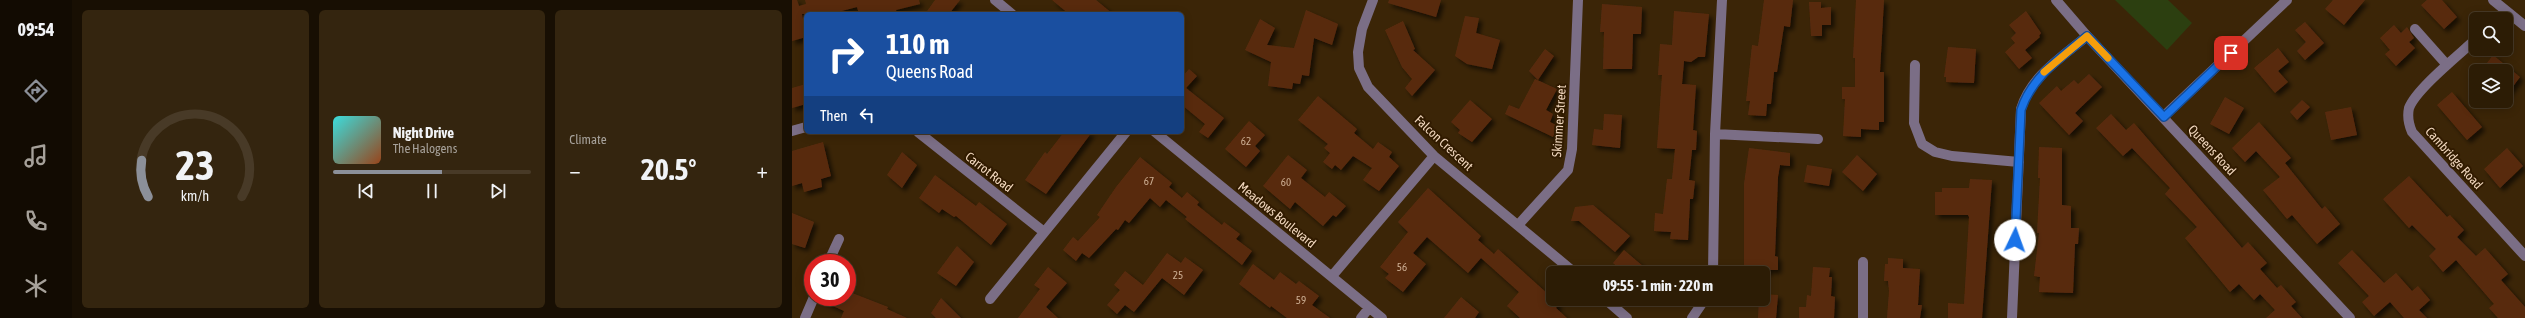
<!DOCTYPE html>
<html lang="en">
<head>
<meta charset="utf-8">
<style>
  body { margin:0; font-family:"Asap Condensed",sans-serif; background:#34250f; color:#f1f3f6; height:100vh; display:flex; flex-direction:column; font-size:15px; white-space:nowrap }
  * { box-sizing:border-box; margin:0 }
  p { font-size:13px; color:#a6a19a }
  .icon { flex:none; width:22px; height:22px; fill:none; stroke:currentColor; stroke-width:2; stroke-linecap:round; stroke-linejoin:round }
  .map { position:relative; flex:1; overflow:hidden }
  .details { display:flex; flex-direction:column; gap:10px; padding:10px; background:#180f03; width:720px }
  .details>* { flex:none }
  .hud { position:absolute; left:12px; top:12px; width:380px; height:122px; border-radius:6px; box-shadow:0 2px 10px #0003,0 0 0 1px #483a27; background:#1a4fa0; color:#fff; overflow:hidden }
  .tools { position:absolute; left:1677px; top:12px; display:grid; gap:8px }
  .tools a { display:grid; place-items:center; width:44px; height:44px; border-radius:6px; background:#2c1c05; box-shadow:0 2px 10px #0003,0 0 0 1px #483a27; font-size:20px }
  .speed { position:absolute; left:12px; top:254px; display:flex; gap:8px; font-size:20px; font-weight:700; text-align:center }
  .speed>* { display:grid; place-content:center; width:52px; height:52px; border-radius:50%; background:#2c1c05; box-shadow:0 2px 10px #0003,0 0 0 1px #483a27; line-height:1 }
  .speed .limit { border:6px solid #d22; background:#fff; color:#111 }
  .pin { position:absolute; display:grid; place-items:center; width:34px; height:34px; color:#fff; margin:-17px; border-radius:8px; box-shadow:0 2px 6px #0006 }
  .me { position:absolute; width:44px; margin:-22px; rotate:3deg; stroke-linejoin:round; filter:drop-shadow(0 0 3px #0008) }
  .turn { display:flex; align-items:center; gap:14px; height:84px; padding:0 16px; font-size:18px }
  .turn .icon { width:52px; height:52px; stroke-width:2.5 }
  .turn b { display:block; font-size:28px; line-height:34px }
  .then { display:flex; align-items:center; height:38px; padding:0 16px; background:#0003; gap:8px; font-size:15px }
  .big { font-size:30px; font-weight:700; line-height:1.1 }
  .details .card { flex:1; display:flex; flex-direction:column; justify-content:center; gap:6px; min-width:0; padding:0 14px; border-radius:6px; background:#34250f }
  .details .dial { align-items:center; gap:0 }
  .dial svg { height:104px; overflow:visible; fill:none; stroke:#483a27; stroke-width:7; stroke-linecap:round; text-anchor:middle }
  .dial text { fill:#f1f3f6; stroke:none }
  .song { display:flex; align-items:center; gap:12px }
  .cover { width:48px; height:48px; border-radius:6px; background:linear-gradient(135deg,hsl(180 70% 55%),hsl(20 70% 35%)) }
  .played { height:4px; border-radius:2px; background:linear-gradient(90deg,#8c9099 55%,#483a27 55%) }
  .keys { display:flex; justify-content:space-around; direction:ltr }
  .heat { display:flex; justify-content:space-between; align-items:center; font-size:22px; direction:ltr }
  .details .tiles { flex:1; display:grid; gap:10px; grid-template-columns:repeat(3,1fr) }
  .trip { position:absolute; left:754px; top:266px; width:224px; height:40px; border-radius:6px; background:#2c1c05; box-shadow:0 2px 10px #0003,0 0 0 1px #483a27; font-weight:700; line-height:40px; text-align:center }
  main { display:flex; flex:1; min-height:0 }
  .tabs { display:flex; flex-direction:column; width:72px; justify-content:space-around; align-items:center; background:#120b02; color:#a6a19a }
  .tabs .icon { width:28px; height:28px }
  .tabs .active { color:#8c9099 }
  .tabs b { font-size:18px; color:#f1f3f6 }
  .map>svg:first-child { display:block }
</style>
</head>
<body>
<main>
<nav class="tabs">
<b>09:54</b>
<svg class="icon active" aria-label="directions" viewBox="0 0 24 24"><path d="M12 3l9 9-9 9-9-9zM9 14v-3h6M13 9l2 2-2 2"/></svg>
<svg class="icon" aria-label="music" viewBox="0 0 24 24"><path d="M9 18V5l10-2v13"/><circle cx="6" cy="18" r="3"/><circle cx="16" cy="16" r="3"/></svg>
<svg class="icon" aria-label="phone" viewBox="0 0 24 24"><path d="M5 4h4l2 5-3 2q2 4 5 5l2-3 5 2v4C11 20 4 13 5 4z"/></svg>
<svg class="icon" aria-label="climate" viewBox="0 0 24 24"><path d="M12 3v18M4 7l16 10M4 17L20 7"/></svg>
</nav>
<section class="details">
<div class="tiles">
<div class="card dial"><svg viewBox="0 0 100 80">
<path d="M14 69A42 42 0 1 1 86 69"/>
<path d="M14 69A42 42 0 0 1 9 41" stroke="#8c9099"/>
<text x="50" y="56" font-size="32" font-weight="700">23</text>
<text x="50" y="72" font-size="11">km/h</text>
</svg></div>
<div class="card">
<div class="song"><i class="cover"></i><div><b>Night Drive</b><p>The Halogens</p></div></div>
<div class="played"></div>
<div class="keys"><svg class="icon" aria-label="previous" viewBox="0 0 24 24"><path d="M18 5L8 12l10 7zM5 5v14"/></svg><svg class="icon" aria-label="pause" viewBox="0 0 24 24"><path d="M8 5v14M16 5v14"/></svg><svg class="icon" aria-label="next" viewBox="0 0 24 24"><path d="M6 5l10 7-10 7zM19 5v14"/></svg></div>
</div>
<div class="card"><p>Climate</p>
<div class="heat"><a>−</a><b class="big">20.5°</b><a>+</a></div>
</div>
</div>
</section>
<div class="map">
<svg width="1733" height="318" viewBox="0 0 1733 318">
  <defs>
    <filter id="shadow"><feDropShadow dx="3.5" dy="3.5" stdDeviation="2" flood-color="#0009"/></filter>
  </defs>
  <rect width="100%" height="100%" fill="#3b2507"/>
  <path fill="#2c3f10" d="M1323 0H1376L1400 23 1375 50Z"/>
  <path fill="#592b10" filter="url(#shadow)" d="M0 0H5L7 6 14 4 13 0H127L128 4 104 10 105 14H67L65 7 38 14H10L14 37 0 41Z
    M143 0H168L157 14H133Z
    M260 0H304L321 14H277Z
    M597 0H649L644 17 596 3Z
    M972 0H1001L998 27 992 26 985 72H982L979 104H975L974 116 956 115 958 101H954L960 45 966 46Z
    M1064 0H1092L1088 72H1092V122H1087V130L1069 129V137L1051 136 1053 99H1050V87H1063V58H1061Z
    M1541 0H1573L1552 25 1533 9Z
    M1635 0H1650L1665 17 1652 29 1629 5Z
    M1017 2H1029V8L1039 7V25H1030V36H1019Z
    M810 4 850 7 849 34H841L840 69H811L812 32H808Z
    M514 10 546 24 540 45 522 38 517 76 510 75 508 84 501 83 500 89 476 86 479 62 453 50 468 19 483 28 475 45 502 48Z
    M882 11 917 14 913 57H906L899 62 892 61 890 84 904 85 901 130 905 131 904 150H900L897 180 903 181 901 199H898L896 240 878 239 879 232 862 231 863 213 871 214 875 179H880L883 149 865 148 870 75H866L868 44 880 45Z
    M1234 11 1249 33 1247 36 1248 37 1233 50 1240 58 1227 69 1213 52 1223 43 1219 38 1224 33 1217 25Z
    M673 16 687 18 684 33 708 40 700 69 675 64 663 56Z
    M611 21 623 49 621 50 643 70 620 96 613 88 620 79 610 67 593 30Z
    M1513 22 1532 43 1513 60 1505 51 1514 42 1503 30Z
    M1602 25 1609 33 1615 27 1622 38 1617 42 1623 48 1604 66 1593 54 1598 50 1588 38Z
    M1156 47 1184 49 1182 83 1154 82V77H1152Z
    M1486 48 1497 62 1486 71 1496 82 1483 93 1462 68Z
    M753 49 762 56 746 80 737 71Z
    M1701 55 1728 77 1714 96V71H1689Z
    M397 69 405 76 394 88 432 118 416 138 407 132 413 124 390 105V77Z
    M1297 74 1310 87 1283 113 1291 121 1277 135 1247 103 1265 86 1269 91 1282 80 1286 84Z
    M743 79 765 89 754 110 761 114 758 122 766 126 761 137 713 114 717 105 727 109Z
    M14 84V104L0 108V88Z
    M1660 92 1690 127 1675 140 1645 105Z
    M526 96 565 129 562 133 581 149 586 142 600 152 597 157 607 166 587 191 571 180 580 168 561 156 549 170 543 165 540 169 531 162 538 153 532 148 536 144 506 120Z
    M1433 97 1452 108 1437 134 1418 124Z
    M678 100 700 119 680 142 666 133 668 130 659 122Z
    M1510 100 1518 107 1505 120 1498 112Z
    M1559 107 1565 135 1539 140 1533 112Z
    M812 114 830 115 828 148 800 145 802 129 811 130Z
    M1319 114 1334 130 1342 123 1450 248 1456 242 1475 263 1468 269 1485 288 1489 285 1504 302 1499 306 1510 318H1474L1483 310 1468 294 1462 300 1447 284 1438 292 1393 238 1405 227 1373 194 1378 188 1340 148 1331 156 1304 128Z
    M457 121 473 135 463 146 468 151 454 167 433 149Z
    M1467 122 1499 158 1493 163 1530 209 1533 206 1548 224 1525 244 1500 215 1495 219 1471 190 1488 177 1464 151 1453 162 1440 148Z
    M272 132H300L254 194 233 180 253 152 255 154Z
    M31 142 39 176 29 179 30 187 12 192 10 183 0 186V151Z
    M1247 147 1270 148V205L1279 206V228H1287L1286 244H1283L1281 293 1247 292 1248 277 1242 276 1247 233H1245L1248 178H1246Z
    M957 148 998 153V166L988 165 986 177 983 256 986 257V270H976V273H952V184Z
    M1715 148 1731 166 1708 188 1692 169Z
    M110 152 125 165 110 188 95 175Z
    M496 155 515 170 509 178 533 197 537 192 554 206 544 217 541 215 531 226 503 202 498 209 471 186Z
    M1065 155 1085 174 1071 191 1050 172Z
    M348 157 380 183 377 187 390 198 395 192 407 202 405 205 430 225 432 222 448 234 444 239 460 251 450 265 393 219 395 217 374 200 368 207 358 198 337 223 333 220 326 230 324 229 297 258 290 253 284 261 271 250 281 237 286 241 308 217 305 215 324 187Z
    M1015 165 1040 169 1037 186 1012 182Z
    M143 175 184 206 187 202 215 224 199 245 164 216 162 217 150 209 147 213 127 198Z
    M1617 176 1655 217 1658 215 1672 230 1665 237 1684 256 1693 248 1716 274 1709 280 1733 307V318H1706L1697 308 1702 304 1664 260 1651 272 1637 256 1644 249 1620 225 1617 228 1591 199Z
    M1178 179 1200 180 1190 318H1156V303L1172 304 1177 217 1176 215H1143V192H1150V188H1177Z
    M636 188 689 236 686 240 702 254 706 249 767 304 764 308 775 318H728L715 306 727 292 689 258 676 273 635 237 621 253 634 264 611 292 593 278 597 274 588 267 616 232 606 222Z
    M801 205 838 236 823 252 787 221H779L783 207Z
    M0 213 22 222 13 248 0 244Z
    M165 246 182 262 164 286 145 273Z
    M832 250 859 273H832L821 263Z
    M1560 250 1592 283 1604 273 1620 291 1626 286 1638 300 1627 310 1635 318H1612L1598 302 1582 316 1570 302 1577 296 1546 263Z
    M375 253 389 263 393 257 411 270 392 295 370 278 342 312 333 305 325 314 315 305 328 290 322 285 333 271 351 285Z
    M1096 258 1111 259V268L1128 269 1126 305H1130L1128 318H1095L1097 291 1096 281H1092L1093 264H1096Z
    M461 264 482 280 488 272 504 284 507 281 527 296 520 305 538 318H495L479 306 478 308 447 284Z
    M256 267 275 283 254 307 266 318H226L248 289 242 285Z
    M1021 267 1038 268 1037 277H1040L1039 296 1043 297 1042 318H1007V307H1014L1015 295 1019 296Z
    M55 291 96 307 95 309 115 318H49L52 311 28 300V297H55Z
    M971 294 986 295 984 318H966L967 299H971Z
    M669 297 687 312 683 318H652Z
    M149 298 169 318H144L139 313Z"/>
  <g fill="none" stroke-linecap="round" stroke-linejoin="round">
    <path stroke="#7b6e86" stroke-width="10" d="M203 0 220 14
      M581 0 570 29 566 52 567 68 576 87 642 156 783 273
      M1264 0 1295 36 1558 318
      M1701 0 1733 26
      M1706 19 1714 11
      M1623 29 1655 65
      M1684 39C1668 54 1624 89 1617 108 1615 117 1617 125 1620 132L1733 256
      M1123 65 1122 123 1130 144 1143 152 1160 156 1227 162
      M1371 117 1495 0
      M0 131 14 127
      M126 132 252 232
      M363 132 590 318
      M923 134 1026 139
      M727 224 776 170 780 149 786 0
      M36 263 47 239
      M921 273 923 134 930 0
      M540 276 642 156
      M198 299 334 132
      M813 299 835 318
      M13 318 22 297
      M569 318 577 308
      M900 318 913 299
      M1071 318V262
      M1220 318 1229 109C1239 76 1269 58 1295 36"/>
  </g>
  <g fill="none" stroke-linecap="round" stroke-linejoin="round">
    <defs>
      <path id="route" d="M1223 240 1229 110C1240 76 1269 58 1295 36L1372 117 1439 53"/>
    </defs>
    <use href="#route" stroke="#114b97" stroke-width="10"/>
    <use href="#route" stroke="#1a73e8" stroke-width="7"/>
    <path stroke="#f59e0b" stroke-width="7" d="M1252 72 1295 36 1316 58"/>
  </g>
  <g text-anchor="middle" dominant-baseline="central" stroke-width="4" stroke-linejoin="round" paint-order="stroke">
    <g font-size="11" fill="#ccad92">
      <text x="454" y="141">62</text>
      <text x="357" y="181">67</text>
      <text x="494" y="182">60</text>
      <text x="610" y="267">56</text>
      <text x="386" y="275">25</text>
      <text x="509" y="300">59</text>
    </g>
    <g font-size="13" fill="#f2d8be" stroke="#311b00">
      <text transform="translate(767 121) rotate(-86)">Skimmer Street</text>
      <text transform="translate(652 143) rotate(43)">Falcon Crescent</text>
      <text transform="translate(1420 150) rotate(47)">Queens Road</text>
      <text transform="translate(1662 158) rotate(48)">Cambridge Road</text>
      <text transform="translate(197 172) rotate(38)">Carrot Road</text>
      <text transform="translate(485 215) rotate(39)">Meadows Boulevard</text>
    </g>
  </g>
</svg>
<div class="tools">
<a><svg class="icon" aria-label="search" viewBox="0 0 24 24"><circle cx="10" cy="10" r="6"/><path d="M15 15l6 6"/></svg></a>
<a><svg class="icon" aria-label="layers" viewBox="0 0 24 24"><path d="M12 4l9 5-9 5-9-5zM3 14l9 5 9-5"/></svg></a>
</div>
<div class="speed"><div class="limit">30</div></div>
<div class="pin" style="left:1439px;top:53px;background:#d93025"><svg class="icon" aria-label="arrive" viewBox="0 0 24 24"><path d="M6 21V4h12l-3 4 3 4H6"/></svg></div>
<svg class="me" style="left:1223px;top:240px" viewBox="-20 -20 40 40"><circle r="19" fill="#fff"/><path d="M0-13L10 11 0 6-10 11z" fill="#1a73e8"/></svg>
<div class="trip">09:55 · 1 min · 220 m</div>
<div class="hud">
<div class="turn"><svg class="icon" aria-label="right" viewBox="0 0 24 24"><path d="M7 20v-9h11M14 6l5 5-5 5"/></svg><div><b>110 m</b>Queens Road</div></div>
<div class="then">Then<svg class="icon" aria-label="left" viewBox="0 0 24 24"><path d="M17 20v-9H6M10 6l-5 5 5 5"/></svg></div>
</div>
</div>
</main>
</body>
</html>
